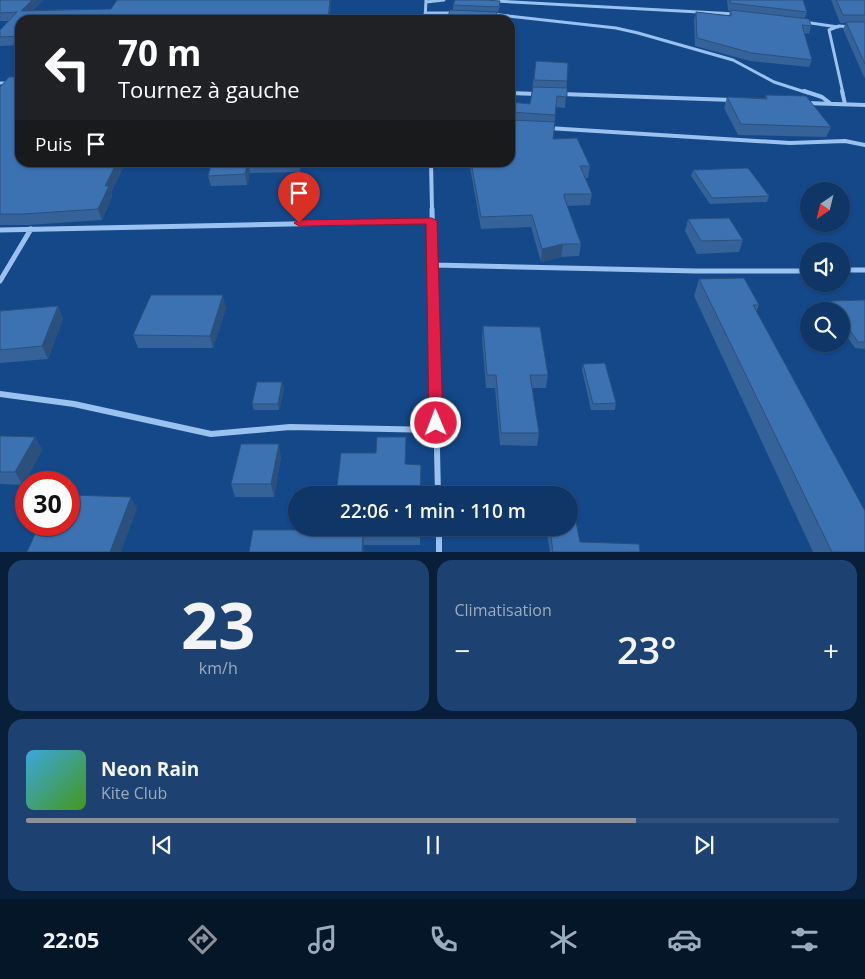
<!DOCTYPE html>
<html lang="fr">
<head>
<meta charset="utf-8">
<style>
  body { margin:0; font-family:"Open Sans",sans-serif; background:#1d4170; color:#f1f3f6; height:100vh; display:flex; flex-direction:column; font-size:19px; white-space:nowrap }
  * { box-sizing:border-box; margin:0 }
  p { font-size:16px; color:#9babc0 }
  .icon { flex:none; width:28px; height:28px; fill:none; stroke:currentColor; stroke-width:2; stroke-linecap:round; stroke-linejoin:round }
  .map { position:relative; height:552px; overflow:hidden }
  .panel { display:flex; flex-direction:column; gap:8px; padding:8px; background:#081e39; flex:1 }
  .panel>* { flex:none }
  .guide { position:absolute; left:15px; top:15px; width:500px; height:152px; border-radius:15px; box-shadow:0 1px 4px #0004,0 0 0 1px #2f507b; background:#202124; color:#fff; overflow:hidden }
  .needle { width:32px; rotate:215deg }
  .buttons { position:absolute; left:800px; top:182px; display:grid; gap:10px }
  .buttons a { display:grid; place-items:center; width:50px; height:50px; border-radius:50%; background:#0f3667; box-shadow:0 1px 4px #0004,0 0 0 1px #2f507b; font-size:25px }
  .speed { position:absolute; left:15px; top:471px; display:flex; gap:10px; font-size:25px; font-weight:700; text-align:center }
  .speed>* { display:grid; place-content:center; width:65px; height:65px; border-radius:50%; background:#0f3667; box-shadow:0 1px 4px #0004,0 0 0 1px #2f507b; line-height:1 }
  .speed .limit { border:8px solid #d22; background:#fff; color:#111 }
  .pin { position:absolute; display:grid; place-items:center; width:42px; height:42px; color:#fff; margin:-51px -21px; border-radius:50% 50% 50% 0; rotate:-45deg; box-shadow:0 0 5px #0007 }
  .pin .icon { rotate:45deg }
  .me { position:absolute; width:55px; margin:-28px; rotate:359deg; stroke-linejoin:round; filter:drop-shadow(0 0 4px #0008) }
  .turn { display:flex; align-items:center; gap:18px; height:105px; padding:0 20px; font-size:22px }
  .turn .icon { width:65px; height:65px; stroke-width:2.5 }
  .turn b { display:block; font-size:35px; line-height:42px }
  .then { display:flex; align-items:center; height:48px; padding:0 20px; background:#0003; gap:10px; font-size:19px }
  .big { font-size:38px; font-weight:600; line-height:1.1 }
  .panel .tile { flex:1; display:flex; flex-direction:column; justify-content:center; gap:8px; min-width:0; padding:0 18px; border-radius:15px; background:#1d4170 }
  .panel .dial { align-items:center; gap:0 }
  .dial b { font-size:65px; line-height:1 }
  .song { display:flex; align-items:center; gap:15px }
  .cover { width:60px; height:60px; border-radius:8px; background:linear-gradient(135deg,hsl(200 70% 55%),hsl(100 70% 35%)) }
  .played { height:5px; border-radius:2px; background:linear-gradient(90deg,#8c9099 75%,#2f507b 75%) }
  .keys { display:flex; justify-content:space-around; direction:ltr }
  .heat { display:flex; justify-content:space-between; align-items:center; font-size:28px; direction:ltr }
  .panel .tiles { flex:1; display:grid; gap:8px; grid-template-columns:1fr 1fr }
  .tile:last-child { grid-column:span 2 }
  .trip { position:absolute; left:288px; top:486px; width:290px; height:50px; border-radius:25px; background:#0f3667; box-shadow:0 1px 4px #0004,0 0 0 1px #2f507b; font-weight:600; line-height:50px; text-align:center }
  .tabs { display:flex; height:80px; justify-content:space-around; align-items:center; background:#061629; color:#9babc0 }
  .tabs .icon { width:35px; height:35px }
  .tabs .active { color:#8c9099 }
  .tabs b { font-size:22px; color:#f1f3f6 }
  .map>svg:first-child { display:block }
</style>
</head>
<body>
<div class="map">
<svg width="865" height="552" viewBox="0 0 865 552">
  <rect width="100%" height="100%" fill="#144889"/>
  <g fill="none" stroke-linecap="round" stroke-linejoin="round">
    <path stroke="#9ac1ef" stroke-width="3" d="M495 1 736 14
      M426 2 444 0
      M425 13H455
      M491 14 616 28 638 33 733 60 774 82 808 93
      M425 20 426 0
      M804 22 838 27
      M0 83H20
      M843 93 829 30 839 26 850 27"/>
    <path stroke="#9ac1ef" stroke-width="4" d="M804 91 822 97 831 104
      M842 91 845 104
      M510 93 537 94
      M561 94 732 100
      M806 103 865 105
      M548 128 790 143 845 141 865 145
      M431 162 432 210"/>
    <path stroke="#9ac1ef" stroke-width="5" d="M432 209 435 360
      M0 230 432 221
      M434 265 696 271H809
      M841 270H865
      M0 281 31 229"/>
    <path stroke="#9ac1ef" stroke-width="6" d="M435 359 438 495
      M0 394 74 404 211 434 290 427 437 430
      M439 528V552"/>
  </g>
  <path fill="#346299" d="M0 0H43L33 10 111 9 331 0 20 20V45L0 46V30L9 21H0Z
    M727 0H803L807 12 804 19 811 26 809 34 804 33 812 60 809 67 750 61 695 46 694 20 696 12 729 16 730 11 728 10Z
    M831 0H865V77H864L843 29 846 23H840Z
    M453 5 500 6 498 12 453 10Z
    M450 10 496 19V20H447Z
    M536 61 567 81 565 108 556 107 553 139 590 166 588 178H585L592 194 590 205 567 206 581 244 579 256 561 257 541 262 531 227 481 229 469 162H510V102L530 104Z
    M0 87 20 162H125V164L111 192 112 197 102 220 29 225H0Z
    M766 95 831 127 826 137 738 135 724 108 727 97 765 98Z
    M212 162H302L300 172 250 173 247 185 211 186 208 176Z
    M693 170 769 196 767 202 710 204 691 176Z
    M688 219 743 240 739 252 697 254 685 231Z
    M699 279 759 305 756 312 865 552H813L694 296Z
    M865 300V349L855 348 841 328V311H830L827 307 831 301Z
    M58 306 63 319 48 359 0 363V311Z
    M226 308 213 348H138L133 335Z
    M483 326 548 375 546 388H532L539 433 537 446 500 445 495 388H486L482 339Z
    M583 364 616 403 615 410H591L582 370Z
    M282 382 284 389 279 410H254L252 404Z
    M0 436 35 437 42 450 23 485 0 484Z
    M281 457 274 497H235L231 484Z
    M420 528V545H364V552H249L304 530Z
    M548 528H569L580 542 640 552H550L547 533Z"/>
  <path fill="#2b507d" d="M32 0H43L24 19 21 11Z
    M330 0H331L330 20H328Z
    M117 162H125V164L111 192 112 197 102 220 98 209 105 186Z
    M299 162H302L300 172Z
    M248 163 250 173 247 185 245 174Z
    M563 244 561 257 541 262 542 249Z
    M223 295 226 308 213 348 210 336Z
    M58 306 63 319 48 359 42 346Z
    M282 382 284 389 279 410 278 404Z
    M35 437 42 450 23 485 15 472Z
    M279 444 281 457 274 497 271 484Z
    M131 497 137 509 121 552H110Z
    M363 533 364 545V552H362Z"/>
  <path fill="#3d72b2" stroke="#2b507d" d="M0 0H32L21 11 111 9 117 0H330L328 20H20V36L0 37V30L17 12 0 13Z
    M455 0H487L500 1 499 7 453 5Z
    M730 0H803L807 12 730 3Z
    M836 0H865V15H843Z
    M450 10 497 12 495 18 478 17 477 20H447Z
    M731 10 809 19 811 26 802 25 812 60 752 53 697 38 696 12 731 16Z
    M846 22H865V64Z
    M536 61 568 63 567 81 534 80Z
    M9 77H20V162H117L105 186H109L98 209 24 214H0V87Z
    M533 87 567 88V97L557 96 555 115 511 112 510 113V102L530 104Z
    M766 95 806 96 831 127 741 124 727 97 767 99Z
    M510 119 511 120 555 122 553 139 577 138 590 166H580L592 194H564V197L581 244H563L542 249 532 215 481 217 471 162H510Z
    M212 162H259L248 163 245 174 208 176Z
    M748 168 769 196 712 198 693 170Z
    M729 218 743 240 701 241 688 219Z
    M744 278 759 305H753L865 511V552H832L699 279Z
    M151 295H223L210 336 133 335Z
    M865 300V342H858L841 317V311H838L831 301Z
    M58 306 42 346 0 350V311Z
    M483 326 540 327 548 375H530L539 433H501L496 375H487Z
    M605 363 616 403 593 404 583 364Z
    M257 382H282L278 404H252Z
    M0 436 35 437 15 472H0Z
    M377 437H406L405 464 421 465 420 495H336L341 453H376Z
    M241 444H279L271 484H231Z
    M69 495 131 497 110 552H27L39 525H69Z
    M569 522H576L580 542 639 544 640 552H553L550 528H569Z
    M304 528H420L419 534 363 533 362 552H249L253 530H304Z"/>
  <path fill="#e11d48" stroke="#92132f" d="M432 218 437 221 443 423 441 427H431L429 423 426 224 299 226 294 223 299 220Z"/>
</svg>
<div class="buttons">
<a><svg class="needle" viewBox="-14 -14 28 28"><path d="M0-13l5 13h-10z" fill="#e53935"/><path d="M0 13l5-13h-10z" fill="#9babc0"/></svg></a>
<a><svg class="icon" aria-label="sound" viewBox="0 0 24 24"><path d="M4 9h4l5-4v14l-5-4H4zM17 9q2 3 0 6"/></svg></a>
<a><svg class="icon" aria-label="search" viewBox="0 0 24 24"><circle cx="10" cy="10" r="6"/><path d="M15 15l6 6"/></svg></a>
</div>
<div class="speed"><div class="limit">30</div></div>
<div class="pin" style="left:299px;top:223px;background:#d93025"><svg class="icon" aria-label="arrive" viewBox="0 0 24 24"><path d="M6 21V4h12l-3 4 3 4H6"/></svg></div>
<svg class="me" style="left:436px;top:423px" viewBox="-20 -20 40 40"><circle r="17" fill="#e11d48" stroke="#fff" stroke-width="3"/><path d="M0-11L8 9 0 5-8 9z" fill="#fff"/></svg>
<div class="trip">22:06 · 1 min · 110 m</div>
<div class="guide">
<div class="turn"><svg class="icon" aria-label="left" viewBox="0 0 24 24"><path d="M17 20v-9H6M10 6l-5 5 5 5"/></svg><div><b>70 m</b>Tournez à gauche</div></div>
<div class="then">Puis<svg class="icon" aria-label="arrive" viewBox="0 0 24 24"><path d="M6 21V4h12l-3 4 3 4H6"/></svg></div>
</div>
</div>
<section class="panel">
<div class="tiles">
<div class="tile dial"><b>23</b><p>km/h</p></div>
<div class="tile"><p>Climatisation</p>
<div class="heat"><a>−</a><b class="big">23°</b><a>+</a></div>
</div>
<div class="tile">
<div class="song"><i class="cover"></i><div><b>Neon Rain</b><p>Kite Club</p></div></div>
<div class="played"></div>
<div class="keys"><svg class="icon" aria-label="previous" viewBox="0 0 24 24"><path d="M18 5L8 12l10 7zM5 5v14"/></svg><svg class="icon" aria-label="pause" viewBox="0 0 24 24"><path d="M8 5v14M16 5v14"/></svg><svg class="icon" aria-label="next" viewBox="0 0 24 24"><path d="M6 5l10 7-10 7zM19 5v14"/></svg></div>
</div>
</div>
</section>
<nav class="tabs">
<b>22:05</b>
<svg class="icon active" aria-label="directions" viewBox="0 0 24 24"><path d="M12 3l9 9-9 9-9-9zM9 14v-3h6M13 9l2 2-2 2"/></svg>
<svg class="icon" aria-label="music" viewBox="0 0 24 24"><path d="M9 18V5l10-2v13"/><circle cx="6" cy="18" r="3"/><circle cx="16" cy="16" r="3"/></svg>
<svg class="icon" aria-label="phone" viewBox="0 0 24 24"><path d="M5 4h4l2 5-3 2q2 4 5 5l2-3 5 2v4C11 20 4 13 5 4z"/></svg>
<svg class="icon" aria-label="climate" viewBox="0 0 24 24"><path d="M12 3v18M4 7l16 10M4 17L20 7"/></svg>
<svg class="icon" aria-label="car" viewBox="0 0 24 24"><path d="M5 17H2v-5l4-1 3-4h7l3 4 3 1v5h-3M9 17h6M6 11h13"/><circle cx="7" cy="17" r="2"/><circle cx="17" cy="17" r="2"/></svg>
<svg class="icon" aria-label="filters" viewBox="0 0 24 24"><path d="M4 7h16M4 17h16"/><circle cx="9" cy="7" r="2"/><circle cx="15" cy="17" r="2"/></svg>
</nav>
</body>
</html>
